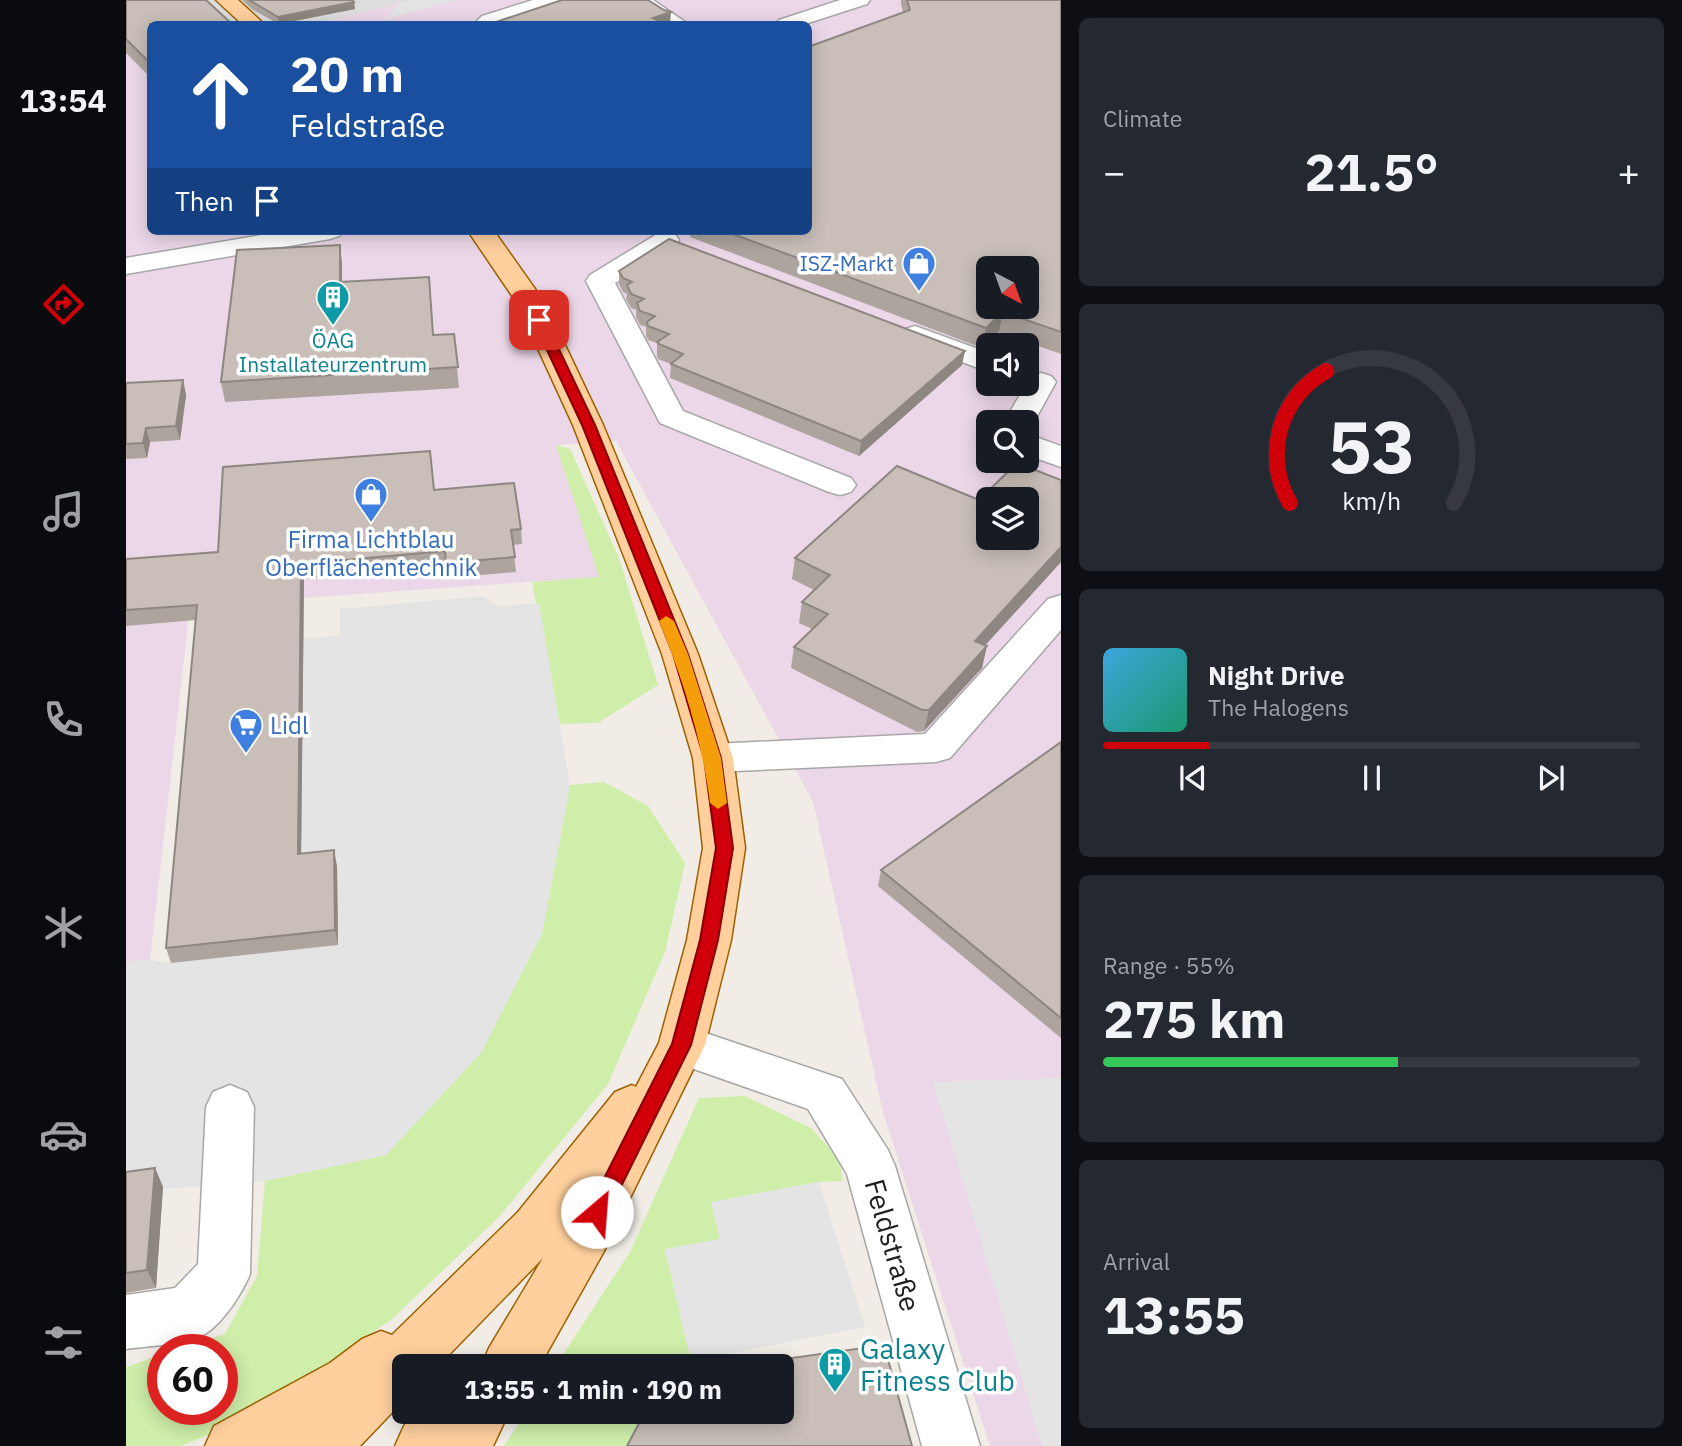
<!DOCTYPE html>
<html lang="en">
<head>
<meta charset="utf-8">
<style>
  body { margin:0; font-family:"IBM Plex Sans",sans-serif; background:#242831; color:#f1f3f6; height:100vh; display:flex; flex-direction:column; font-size:26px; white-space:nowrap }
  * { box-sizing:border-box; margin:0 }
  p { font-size:23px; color:#9ea1a6 }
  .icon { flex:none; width:38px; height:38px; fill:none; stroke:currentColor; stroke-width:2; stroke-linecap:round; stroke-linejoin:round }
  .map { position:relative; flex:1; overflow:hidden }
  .drawer { display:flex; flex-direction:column; gap:18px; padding:18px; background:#0d0f14; width:621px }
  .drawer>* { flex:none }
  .top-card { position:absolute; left:21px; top:21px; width:665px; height:214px; border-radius:10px; box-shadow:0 4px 18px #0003; background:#1a4fa0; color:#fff; overflow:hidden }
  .needle { width:46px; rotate:139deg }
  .buttons { position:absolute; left:850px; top:256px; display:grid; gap:14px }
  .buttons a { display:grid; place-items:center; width:63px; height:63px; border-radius:10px; background:#171b24; box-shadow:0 4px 18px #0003; font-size:35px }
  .speed { position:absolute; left:21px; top:1334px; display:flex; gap:14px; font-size:35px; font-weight:700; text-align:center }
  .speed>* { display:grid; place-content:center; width:91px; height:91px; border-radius:50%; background:#171b24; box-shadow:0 4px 18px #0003; line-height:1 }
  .speed .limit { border:10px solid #d22; background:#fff; color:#111 }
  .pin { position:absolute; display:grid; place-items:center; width:60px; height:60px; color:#fff; margin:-30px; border-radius:14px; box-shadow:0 4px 10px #0006 }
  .me { position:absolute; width:77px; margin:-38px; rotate:27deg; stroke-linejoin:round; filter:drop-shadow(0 0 5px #0008) }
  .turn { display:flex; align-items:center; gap:24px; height:147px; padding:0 28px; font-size:32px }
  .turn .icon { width:91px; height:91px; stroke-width:2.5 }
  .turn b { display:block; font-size:49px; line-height:60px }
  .then { display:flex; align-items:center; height:66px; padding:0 28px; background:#0003; gap:14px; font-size:26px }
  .big { font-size:52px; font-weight:700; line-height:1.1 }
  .drawer .tile { flex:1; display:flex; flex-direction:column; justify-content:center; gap:10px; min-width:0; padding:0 24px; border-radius:10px; background:#242831 }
  .drawer .dial { align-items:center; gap:0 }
  .dial svg { height:182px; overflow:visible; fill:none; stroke:#363941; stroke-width:7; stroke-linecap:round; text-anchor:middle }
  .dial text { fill:#f1f3f6; stroke:none }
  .song { display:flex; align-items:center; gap:21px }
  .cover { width:84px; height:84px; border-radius:10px; background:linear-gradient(135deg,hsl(200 70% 55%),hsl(160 70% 35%)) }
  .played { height:7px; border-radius:4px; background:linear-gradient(90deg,#d0000a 20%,#363941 20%) }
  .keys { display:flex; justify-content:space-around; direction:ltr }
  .heat { display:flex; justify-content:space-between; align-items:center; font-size:38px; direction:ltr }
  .charge { height:10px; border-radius:5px; background:linear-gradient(90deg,#34c759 55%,#363941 0) }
  .trip { position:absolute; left:266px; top:1354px; width:402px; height:70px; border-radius:10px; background:#171b24; box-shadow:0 4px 18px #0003; font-weight:700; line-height:70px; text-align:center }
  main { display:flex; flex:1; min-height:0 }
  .menu { display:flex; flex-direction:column; width:126px; justify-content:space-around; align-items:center; background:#090b0e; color:#9ea1a6 }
  .menu .icon { width:49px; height:49px }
  .menu .selected { color:#d0000a }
  .menu b { font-size:32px; color:#f1f3f6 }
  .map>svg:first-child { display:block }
</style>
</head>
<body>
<main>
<nav class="menu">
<b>13:54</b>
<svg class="icon selected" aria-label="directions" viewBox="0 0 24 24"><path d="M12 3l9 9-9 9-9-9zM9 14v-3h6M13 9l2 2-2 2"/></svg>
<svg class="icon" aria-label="music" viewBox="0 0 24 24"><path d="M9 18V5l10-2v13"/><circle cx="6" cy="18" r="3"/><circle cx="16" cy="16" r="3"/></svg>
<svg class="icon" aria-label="phone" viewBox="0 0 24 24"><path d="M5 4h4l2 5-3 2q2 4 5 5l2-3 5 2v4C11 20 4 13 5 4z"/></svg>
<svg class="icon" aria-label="climate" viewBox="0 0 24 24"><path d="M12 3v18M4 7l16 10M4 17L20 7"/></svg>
<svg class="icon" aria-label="car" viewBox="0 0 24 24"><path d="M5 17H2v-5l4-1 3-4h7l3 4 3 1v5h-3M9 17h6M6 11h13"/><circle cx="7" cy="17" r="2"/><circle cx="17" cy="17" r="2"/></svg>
<svg class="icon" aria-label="filters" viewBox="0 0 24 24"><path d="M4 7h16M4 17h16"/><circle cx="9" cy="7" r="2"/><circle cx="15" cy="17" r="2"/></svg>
</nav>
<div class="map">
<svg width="935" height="1446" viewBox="0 0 935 1446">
  <rect width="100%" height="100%" fill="#f1ede6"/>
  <path fill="#dedddd" d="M72 0H285L191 24H104Z"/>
  <path fill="#ebd7e8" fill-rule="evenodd" d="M0 0 24 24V231H682V24H191L285 0H935V1446H864L757 1112 687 802 490 441 430 445 473 577 64 606 24 960 0 962ZM863 268H901V306H863ZM863 345H901V383H863ZM863 422H901V460H863ZM863 499H901V537H863Z"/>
  <path fill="#ceeea9" d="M430 445 444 449 493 558 532 685 472 723 434 724 406 582 473 577Z
    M478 782 522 806 559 863 539 952 482 1084 373 1217 265 1320 113 1422 55 1446H0V1367L37 1354V1409H96V1349H53L99 1334 131 1276 139 1181 260 1155 416 934 444 785Z
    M619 1096 685 1128 713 1159 717 1181 693 1182 586 1202 594 1239 539 1250 565 1361 560 1367H429L504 1252 573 1098Z
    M400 1412H527L509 1446H378Z"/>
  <path fill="#e4e4e4" d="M285 0H329L258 20 275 3Z
    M357 596 371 606 413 603 444 785 416 934 355 1053 260 1155 139 1181 0 1192V962L24 960 45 963 175 869 177 638 214 636V609Z
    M935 1078V1446H916L807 1082Z
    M693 1182 739 1327 565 1361 539 1249 594 1239 585 1202Z"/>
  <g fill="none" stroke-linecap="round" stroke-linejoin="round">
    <defs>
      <path id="minor" d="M407 0H438L435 4 370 24H348L356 16Z
        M503 0H527L562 24H539Z
        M714 0H744L741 4 679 24H650L653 20Z
        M159 231H217L213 236 204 239 0 274V258Z
        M540 232 549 234 553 240 549 246 489 283 557 411 725 478 730 485 725 492 714 495 703 492 534 423 460 281 464 275 531 234Z
        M789 326 863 353V372L779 341 775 335 779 329Z
        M915 373 925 376 930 382 904 429H901V422H878L905 376Z
        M901 434 935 446V467L901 455Z
        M935 595V630L824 758 810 762 587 772 573 768 567 758 573 748 587 744 799 734 922 599Z
        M556 1025 716 1079 762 1150 769 1166 854 1446H796L721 1174 682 1109 539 1059 533 1045 539 1031Z
        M104 1085 121 1092 128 1107 124 1274C117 1292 98 1321 82 1332 61 1346 24 1345 0 1349V1295L49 1288 72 1264 80 1107 87 1092Z"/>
      <path id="major" d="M90 0H112L138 24H116Z
        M342 231H368L419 303 477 425 572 654 607 758 619 848 605 940 579 1045 477 1253 413 1367H355L363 1348 417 1258 311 1367H278V1400L234 1446H79L88 1426 204 1363 236 1339 255 1331 266 1335 392 1212 489 1092 506 1085 510 1087 533 1043 561 940 577 848 567 758 536 654 447 425 391 303Z
        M288 1412H383L367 1446H269L278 1426Z"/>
    </defs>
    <use href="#minor" stroke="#a7a7a7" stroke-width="3"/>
    <use href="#major" stroke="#9c6100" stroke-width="3"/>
    <use href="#minor" fill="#fff" fill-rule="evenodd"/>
    <use href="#major" fill="#ffd09d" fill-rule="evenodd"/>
  </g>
  <path fill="#ada49e" d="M0 0 24 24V77L0 53Z
    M116 0H226L229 9 153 24 127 10Z
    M775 0H935V354L873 332 856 348 564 237V231H682L777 12 775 4Z
    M214 245 216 264V282L307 335 328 334 333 388 99 402 95 382Z
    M493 271 836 365 733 456 544 378 545 364 532 359 531 356V343L522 340 520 336V327L514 325 510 317V310L505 308 500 299 501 294 497 292 493 284Z
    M57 380 60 395 54 440 24 442 21 458 0 459V383Z
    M308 490 395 529 396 544 387 545 390 572 321 578 320 566 178 579 175 854 211 866 212 945 45 963 40 948 70 620 0 626V559L92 552Z
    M669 558 935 562 859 645 856 668 798 731 791 732 665 668 668 647 686 629 673 623 676 602 688 590 666 579Z
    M935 742V1038L752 886 755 870Z
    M29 1168 37 1187 30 1288 0 1293V1172Z"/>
  <path fill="#8d8681" d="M228 2 229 9 153 24 152 17Z
    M545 12 544 24H527V18Z
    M214 245 216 264V301L214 282Z
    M877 312 873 332 856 348 860 328Z
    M839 351 836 365 733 456 735 441Z
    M57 380 60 395 54 440 50 426Z
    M20 428 24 442 21 458 17 443Z
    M935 547V562L844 662 849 641Z
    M175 564 178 579 175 869 172 854Z
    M861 646 856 668 798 731 803 710Z
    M208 850 211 866 212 945 209 930Z
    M29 1168 37 1187 30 1288 21 1270Z"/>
  <path fill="#c9bfb8" stroke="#8d8681" stroke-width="2" fill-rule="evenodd" d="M0 0H80L106 24H24V63L0 39Z
    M123 0H226L228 2 152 17Z
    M436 0H522L538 10 545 12 527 18 541 24H364Z
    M781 0H935V332L877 312 860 328 599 231H682V47L784 10ZM863 268H901V306H863Z
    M543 239 839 351 735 441 545 364 557 354 533 344 531 342 543 334 522 326 521 322 529 316 514 311 511 303 518 299 505 294 501 285 506 282 497 278 493 271Z
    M214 245V282L303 277 307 335 328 334 332 367 95 382 111 250Z
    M57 380 50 426 20 428 17 443 0 444V383Z
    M304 451 308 490 388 483 395 529 385 530 389 557 320 563 319 551 175 564 172 854 208 850 209 930 40 948 71 605 0 610V559L92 552 97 467Z
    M891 463 935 480V547L849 641 861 646 803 710H796L668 647 702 614 676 602 704 575 669 558 771 466 853 500ZM863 499H901V537H863Z
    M935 742V1018L755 870Z
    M29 1168 21 1270 0 1273V1172Z
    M758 1345 786 1446H501L519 1412H656V1367H603Z"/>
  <path fill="#d0000a" stroke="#870006" stroke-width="2" d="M413 316 419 320 469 425 562 654 595 758 607 848 592 940 565 1045 479 1219 471 1222 464 1219 461 1212 546 1044 574 940 590 848 578 758 547 654 456 425 407 320Z"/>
  <path fill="#f59e0b" d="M540 616 548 621 562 654 595 758 601 803 592 809 584 803C576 740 557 679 533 621Z"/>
  <defs>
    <symbol id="shop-pin" viewBox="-11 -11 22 30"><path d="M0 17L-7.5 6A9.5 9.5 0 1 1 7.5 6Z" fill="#3f7fe0" stroke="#fff"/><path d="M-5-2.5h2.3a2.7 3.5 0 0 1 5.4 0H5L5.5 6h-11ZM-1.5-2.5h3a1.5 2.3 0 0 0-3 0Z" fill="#fff"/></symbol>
    <symbol id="building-pin" viewBox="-11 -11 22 30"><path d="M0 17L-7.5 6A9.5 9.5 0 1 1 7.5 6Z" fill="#0f9aa8" stroke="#fff"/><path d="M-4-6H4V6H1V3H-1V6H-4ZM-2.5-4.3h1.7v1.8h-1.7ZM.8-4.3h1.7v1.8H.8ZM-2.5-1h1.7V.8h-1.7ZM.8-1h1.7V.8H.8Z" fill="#fff"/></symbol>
    <symbol id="supermarket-pin" viewBox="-11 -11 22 30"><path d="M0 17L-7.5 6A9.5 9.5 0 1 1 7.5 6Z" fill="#3f7fe0" stroke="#fff"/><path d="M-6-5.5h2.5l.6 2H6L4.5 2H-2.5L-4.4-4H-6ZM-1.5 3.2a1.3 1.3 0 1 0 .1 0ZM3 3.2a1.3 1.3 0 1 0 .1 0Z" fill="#fff"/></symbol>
  </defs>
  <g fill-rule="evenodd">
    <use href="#shop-pin" x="774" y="244" width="38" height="52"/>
    <use href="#building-pin" x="188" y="278" width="38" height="52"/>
    <use href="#shop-pin" x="226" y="475" width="38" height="52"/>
    <use href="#supermarket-pin" x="101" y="706" width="38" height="52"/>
    <use href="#building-pin" x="690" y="1345" width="38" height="52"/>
  </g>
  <g text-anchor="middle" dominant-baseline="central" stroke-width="7" stroke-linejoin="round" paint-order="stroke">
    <g font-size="21" fill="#366cbe" stroke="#fff" text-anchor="end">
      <text x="768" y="263">ISZ-Markt</text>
    </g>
    <g font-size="21" fill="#0d838f" stroke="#fff">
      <text x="207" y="340">ÖAG<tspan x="207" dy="24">Installateurzentrum</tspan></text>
    </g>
    <g font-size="24" fill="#366cbe" stroke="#fff">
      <text x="245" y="539">Firma Lichtblau<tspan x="245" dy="28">Oberflächentechnik</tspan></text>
      <text x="144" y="725" text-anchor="start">Lidl</text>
    </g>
    <g font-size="28" fill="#202020" stroke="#fff">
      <text transform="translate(767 1245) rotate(74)">Feldstraße</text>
    </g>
    <g font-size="28" fill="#0d838f" stroke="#fff" text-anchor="start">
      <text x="734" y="1348">Galaxy<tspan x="734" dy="32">Fitness Club</tspan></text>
    </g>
  </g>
</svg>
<div class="buttons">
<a><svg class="needle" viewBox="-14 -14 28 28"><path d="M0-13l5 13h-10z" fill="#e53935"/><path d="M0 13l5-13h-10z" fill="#9ea1a6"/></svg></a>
<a><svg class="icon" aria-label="sound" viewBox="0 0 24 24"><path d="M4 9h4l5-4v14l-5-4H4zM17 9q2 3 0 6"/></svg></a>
<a><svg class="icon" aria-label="search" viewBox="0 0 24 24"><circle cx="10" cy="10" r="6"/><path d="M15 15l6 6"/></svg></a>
<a><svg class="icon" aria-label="layers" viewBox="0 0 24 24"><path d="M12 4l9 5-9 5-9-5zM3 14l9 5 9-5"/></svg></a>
</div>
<div class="speed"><div class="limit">60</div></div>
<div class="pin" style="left:413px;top:320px;background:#d93025"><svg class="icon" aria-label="arrive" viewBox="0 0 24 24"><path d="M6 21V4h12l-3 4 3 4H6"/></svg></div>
<svg class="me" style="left:471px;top:1212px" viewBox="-20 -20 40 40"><circle r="19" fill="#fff"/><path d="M0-13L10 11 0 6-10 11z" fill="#d0000a"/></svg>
<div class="trip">13:55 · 1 min · 190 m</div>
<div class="top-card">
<div class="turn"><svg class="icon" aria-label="ahead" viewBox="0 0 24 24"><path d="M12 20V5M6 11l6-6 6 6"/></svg><div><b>20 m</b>Feldstraße</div></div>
<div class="then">Then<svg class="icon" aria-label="arrive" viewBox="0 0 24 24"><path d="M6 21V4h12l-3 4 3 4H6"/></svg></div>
</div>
</div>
<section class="drawer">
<div class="tile"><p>Climate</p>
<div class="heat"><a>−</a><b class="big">21.5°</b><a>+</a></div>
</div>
<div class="tile dial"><svg viewBox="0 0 100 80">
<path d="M14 69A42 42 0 1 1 86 69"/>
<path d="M14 69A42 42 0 0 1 30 11" stroke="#d0000a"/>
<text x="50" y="56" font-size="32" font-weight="700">53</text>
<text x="50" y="72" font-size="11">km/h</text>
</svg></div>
<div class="tile">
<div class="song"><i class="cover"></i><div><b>Night Drive</b><p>The Halogens</p></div></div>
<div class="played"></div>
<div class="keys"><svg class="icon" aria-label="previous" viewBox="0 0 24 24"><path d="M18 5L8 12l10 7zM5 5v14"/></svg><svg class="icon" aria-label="pause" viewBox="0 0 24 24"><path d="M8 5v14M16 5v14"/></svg><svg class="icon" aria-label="next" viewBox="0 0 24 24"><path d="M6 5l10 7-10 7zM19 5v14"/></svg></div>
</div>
<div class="tile"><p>Range · 55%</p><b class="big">275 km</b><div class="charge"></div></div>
<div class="tile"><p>Arrival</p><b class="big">13:55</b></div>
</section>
</main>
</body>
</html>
